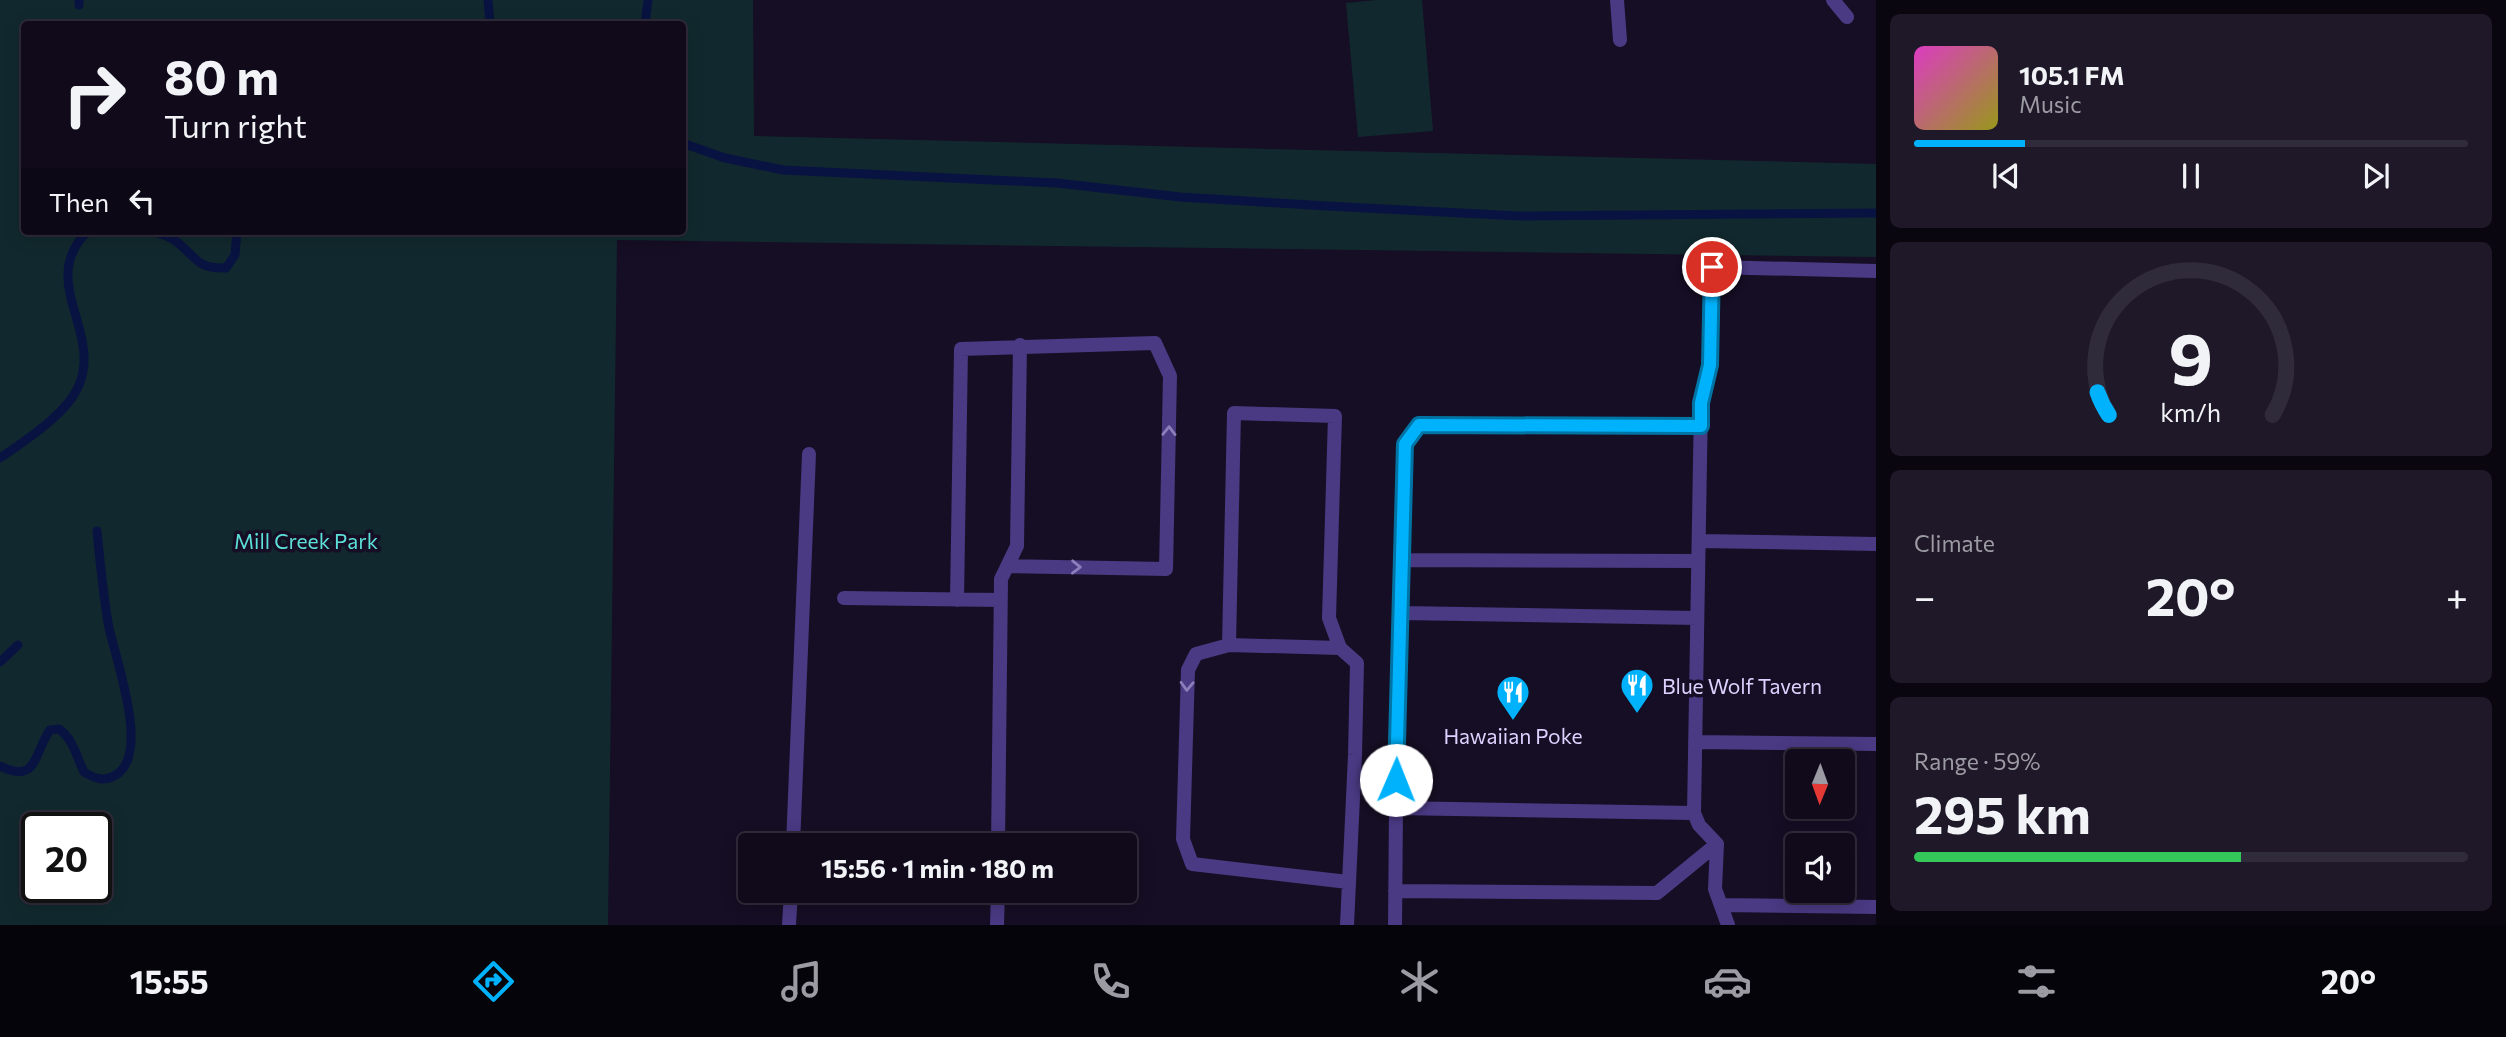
<!DOCTYPE html>
<html lang="en">
<head>
<meta charset="utf-8">
<style>
  body { margin:0; font-family:Commissioner,sans-serif; background:#1e1828; color:#f1f3f6; height:100vh; display:flex; flex-direction:column; font-size:26px; white-space:nowrap }
  * { box-sizing:border-box; margin:0 }
  p { font-size:23px; color:#9c9aa3 }
  .icon { flex:none; width:38px; height:38px; fill:none; stroke:currentColor; stroke-width:2; stroke-linecap:round; stroke-linejoin:round }
  .map { position:relative; flex:1; overflow:hidden }
  .panel { display:flex; flex-direction:column; gap:14px; padding:14px; background:#09060f; width:630px }
  .panel>* { flex:none }
  .top-card { position:absolute; left:21px; top:21px; width:665px; height:214px; border-radius:7px; box-shadow:0 4px 18px #0003,0 0 0 2px #302b3a; background:#100a1b; color:#f1f3f6; overflow:hidden }
  .needle { width:46px; rotate:181deg }
  .fabs { position:absolute; left:1785px; top:749px; display:grid; gap:14px }
  .fabs a { display:grid; place-items:center; width:70px; height:70px; border-radius:7px; background:#100a1b; box-shadow:0 4px 18px #0003,0 0 0 2px #302b3a; font-size:35px }
  .speed { position:absolute; left:21px; top:812px; display:flex; gap:14px; font-size:35px; font-weight:700; text-align:center }
  .speed>* { display:grid; place-content:center; width:91px; height:91px; border-radius:50%; background:#100a1b; box-shadow:0 4px 18px #0003,0 0 0 2px #302b3a; line-height:1 }
  .speed .limit { border:4px solid #111; border-radius:10px; background:#fff; color:#111 }
  .pin { position:absolute; display:grid; place-items:center; width:60px; height:60px; color:#fff; margin:-30px; border:4px solid #fff; border-radius:50%; box-shadow:0 2px 7px #0007 }
  .me { position:absolute; width:77px; margin:-38px; rotate:1deg; stroke-linejoin:round; filter:drop-shadow(0 0 5px #0008) }
  .turn { display:flex; align-items:center; gap:24px; height:147px; padding:0 28px; font-size:32px }
  .turn .icon { width:91px; height:91px; stroke-width:2.5 }
  .turn b { display:block; font-size:49px; line-height:60px }
  .then { display:flex; align-items:center; height:66px; padding:0 28px; background:#0003; gap:14px; font-size:26px }
  .big { font-size:52px; font-weight:700; line-height:1.1 }
  .panel .card { flex:1; display:flex; flex-direction:column; justify-content:center; gap:10px; min-width:0; padding:0 24px; border-radius:10px; background:#1e1828 }
  .panel .dial { align-items:center; gap:0 }
  .dial svg { height:182px; overflow:visible; fill:none; stroke:#302b3a; stroke-width:7; stroke-linecap:round; text-anchor:middle }
  .dial text { fill:#f1f3f6; stroke:none }
  .song { display:flex; align-items:center; gap:21px }
  .cover { width:84px; height:84px; border-radius:10px; background:linear-gradient(135deg,hsl(310 70% 55%),hsl(60 70% 35%)) }
  .played { height:7px; border-radius:4px; background:linear-gradient(90deg,#00b2fc 20%,#302b3a 20%) }
  .keys { display:flex; justify-content:space-around; direction:ltr }
  .heat { display:flex; justify-content:space-between; align-items:center; font-size:38px; direction:ltr }
  .charge { height:10px; border-radius:5px; background:linear-gradient(90deg,#34c759 59%,#302b3a 0) }
  .trip { position:absolute; left:738px; top:833px; width:399px; height:70px; border-radius:7px; background:#100a1b; box-shadow:0 4px 18px #0003,0 0 0 2px #302b3a; font-weight:700; line-height:70px; text-align:center }
  .dock { display:flex; height:112px; justify-content:space-around; align-items:center; background:#06040b; color:#9c9aa3 }
  .dock .icon { width:49px; height:49px }
  .dock .active { color:#00b2fc }
  .dock b { font-size:32px; color:#f1f3f6 }
  main { display:flex; flex:1; min-height:0 }
  .map>svg:first-child { display:block }
</style>
</head>
<body>
<main>
<div class="map">
<svg width="1876" height="925" viewBox="0 0 1876 925">
  <rect width="100%" height="100%" fill="#160e24"/>
  <path fill="#11292e" fill-rule="evenodd" d="M0 0H753L754 136 1876 164V257L617 240 608 925H0ZM682 24V231H24V24ZM37 828H96V887H37Z
    M1376 0H1422L1433 131 1358 137 1346 3Z"/>
  <g fill="none" stroke-linecap="round" stroke-linejoin="round">
    <path stroke="#091341" stroke-width="9" d="M79 0V5
      M488 0 490 24
      M645 24 648 0
      M682 143 725 158 783 170 1057 183 1180 197 1327 206 1519 216 1876 213
      M153 231C160 234 168 236 174 240 196 255 194 269 226 268L235 255 237 231
      M0 458C25 441 68 413 79 385 102 331 37 280 88 231
      M0 662 18 645
      M0 766C38 785 34 752 50 730L59 729C74 740 76 756 84 772 94 778 103 782 114 776 153 757 114 656 108 623 103 592 100 562 97 531"/>
    <path stroke="#4a3983" stroke-width="14" d="M1617 0 1620 40
      M1833 0 1847 17
      M1699 541 1876 544
      M1402 560 1698 561
      M844 598 1000 600
      M957 600 961 349 1155 343 1170 376 1166 569 1008 566
      M1400 613 1697 618
      M1229 645 1234 413 1335 416 1329 618 1340 648 1357 663 1355 755 1347 925
      M1340 648 1229 645 1196 654 1188 670 1183 839 1192 864 1348 882
      M1695 742 1876 744
      M1396 808 1694 813
      M793 845 809 454
      M998 845 1001 579 1017 546 1020 345
      M1395 891 1657 893 1717 844
      M1721 905 1876 907
      M789 925 791 891
      M997 925 998 891
      M1395 925 1396 808 1405 444 1419 425 1701 426
      M1728 925 1715 889 1717 844 1699 825 1694 813 1701 403 1710 365 1712 267 1876 271"/>
  </g>
  <defs><path id="oneway-chevron" d="M-2-3.5L2.5 0L-2 3.5" fill="none" stroke-width="1.6" stroke-linecap="round" stroke-linejoin="round" transform="scale(1.75)"/></defs>
  <g stroke="#8d7dbb">
    <use href="#oneway-chevron" transform="translate(1169 431) rotate(-89)"/>
    <use href="#oneway-chevron" transform="translate(1076 567) rotate(1)"/>
    <use href="#oneway-chevron" transform="translate(1187 686) rotate(92)"/>
  </g>
  <g fill="none" stroke-linecap="round" stroke-linejoin="round">
    <defs>
      <path id="route" d="M1396 780 1405 444 1419 425 1701 426V403L1710 365 1712 267"/>
    </defs>
    <use href="#route" stroke="#0074a4" stroke-width="18"/>
    <use href="#route" stroke="#00b2fc" stroke-width="12"/>
  </g>
  <defs>
    <symbol id="restaurant-pin" viewBox="-11 -11 22 30"><path d="M0 17L-7.5 6A9.5 9.5 0 1 1 7.5 6Z" fill="#00b2fc" stroke="#160e24"/><path d="M-5-6h1v4h1v-4h1v4h1v-4h1v5L-1.5 .5V6h-2V.5L-5-1ZM5-6V6H3V1.5H1.5Q1.5-4 5-6Z" fill="#fff"/></symbol>
  </defs>
  <g fill-rule="evenodd">
    <use href="#restaurant-pin" x="1618" y="666" width="38" height="52"/>
    <use href="#restaurant-pin" x="1494" y="673" width="38" height="52"/>
  </g>
  <g text-anchor="middle" dominant-baseline="central" stroke-width="7" stroke-linejoin="round" paint-order="stroke">
    <g font-size="21" fill="#5ce0d8" stroke="#160e24">
      <text x="306" y="540">Mill Creek Park</text>
    </g>
    <g font-size="21" fill="#dfd1ff" stroke="#160e24" text-anchor="start">
      <text x="1662" y="685">Blue Wolf Tavern</text>
      <text x="1513" y="735" text-anchor="middle">Hawaiian Poke</text>
    </g>
  </g>
</svg>
<div class="fabs">
<a><svg class="needle" viewBox="-14 -14 28 28"><path d="M0-13l5 13h-10z" fill="#e53935"/><path d="M0 13l5-13h-10z" fill="#9c9aa3"/></svg></a>
<a><svg class="icon" aria-label="sound" viewBox="0 0 24 24"><path d="M4 9h4l5-4v14l-5-4H4zM17 9q2 3 0 6"/></svg></a>
</div>
<div class="speed"><div class="limit">20</div></div>
<div class="pin" style="left:1712px;top:267px;background:#d93025"><svg class="icon" aria-label="arrive" viewBox="0 0 24 24"><path d="M6 21V4h12l-3 4 3 4H6"/></svg></div>
<svg class="me" style="left:1396px;top:780px" viewBox="-20 -20 40 40"><circle r="19" fill="#fff"/><path d="M0-13L10 11 0 6-10 11z" fill="#00b2fc"/></svg>
<div class="trip">15:56 · 1 min · 180 m</div>
<div class="top-card">
<div class="turn"><svg class="icon" aria-label="right" viewBox="0 0 24 24"><path d="M7 20v-9h11M14 6l5 5-5 5"/></svg><div><b>80 m</b>Turn right</div></div>
<div class="then">Then<svg class="icon" aria-label="left" viewBox="0 0 24 24"><path d="M17 20v-9H6M10 6l-5 5 5 5"/></svg></div>
</div>
</div>
<section class="panel">
<div class="card">
<div class="song"><i class="cover"></i><div><b>105.1 FM</b><p>Music</p></div></div>
<div class="played"></div>
<div class="keys"><svg class="icon" aria-label="previous" viewBox="0 0 24 24"><path d="M18 5L8 12l10 7zM5 5v14"/></svg><svg class="icon" aria-label="pause" viewBox="0 0 24 24"><path d="M8 5v14M16 5v14"/></svg><svg class="icon" aria-label="next" viewBox="0 0 24 24"><path d="M6 5l10 7-10 7zM19 5v14"/></svg></div>
</div>
<div class="card dial"><svg viewBox="0 0 100 80">
<path d="M14 69A42 42 0 1 1 86 69"/>
<path d="M14 69A42 42 0 0 1 9 59" stroke="#00b2fc"/>
<text x="50" y="56" font-size="32" font-weight="700">9</text>
<text x="50" y="72" font-size="11">km/h</text>
</svg></div>
<div class="card"><p>Climate</p>
<div class="heat"><a>−</a><b class="big">20°</b><a>+</a></div>
</div>
<div class="card"><p>Range · 59%</p><b class="big">295 km</b><div class="charge"></div></div>
</section>
</main>
<nav class="dock">
<b>15:55</b>
<svg class="icon active" aria-label="directions" viewBox="0 0 24 24"><path d="M12 3l9 9-9 9-9-9zM9 14v-3h6M13 9l2 2-2 2"/></svg>
<svg class="icon" aria-label="music" viewBox="0 0 24 24"><path d="M9 18V5l10-2v13"/><circle cx="6" cy="18" r="3"/><circle cx="16" cy="16" r="3"/></svg>
<svg class="icon" aria-label="phone" viewBox="0 0 24 24"><path d="M5 4h4l2 5-3 2q2 4 5 5l2-3 5 2v4C11 20 4 13 5 4z"/></svg>
<svg class="icon" aria-label="climate" viewBox="0 0 24 24"><path d="M12 3v18M4 7l16 10M4 17L20 7"/></svg>
<svg class="icon" aria-label="car" viewBox="0 0 24 24"><path d="M5 17H2v-5l4-1 3-4h7l3 4 3 1v5h-3M9 17h6M6 11h13"/><circle cx="7" cy="17" r="2"/><circle cx="17" cy="17" r="2"/></svg>
<svg class="icon" aria-label="filters" viewBox="0 0 24 24"><path d="M4 7h16M4 17h16"/><circle cx="9" cy="7" r="2"/><circle cx="15" cy="17" r="2"/></svg>
<b>20°</b>
</nav>
</body>
</html>
